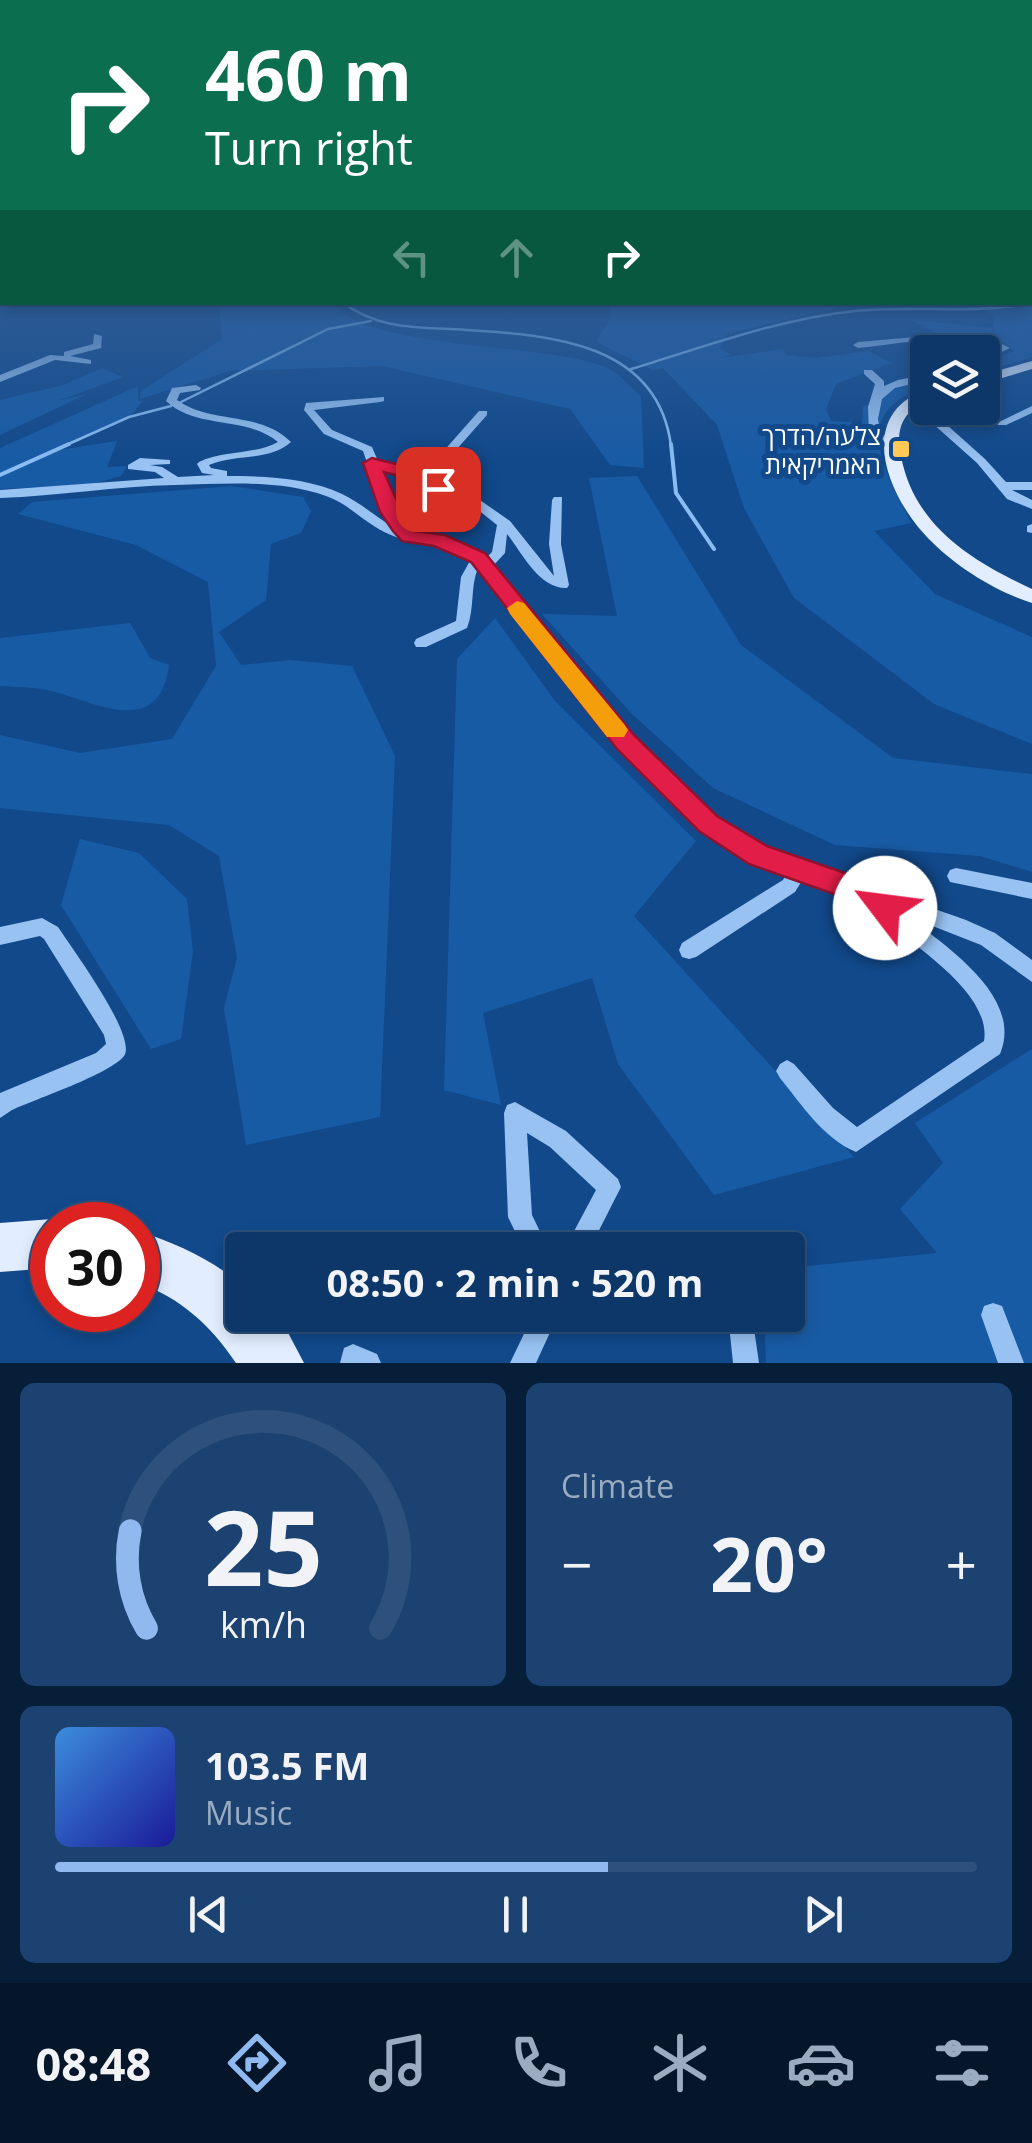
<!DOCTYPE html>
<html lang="en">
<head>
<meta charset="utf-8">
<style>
  body { margin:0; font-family:"Open Sans",Heebo,sans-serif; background:#1b4271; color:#f1f3f6; height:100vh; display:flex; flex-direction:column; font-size:38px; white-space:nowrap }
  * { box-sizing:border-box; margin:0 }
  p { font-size:32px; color:#9aacc0 }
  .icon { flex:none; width:55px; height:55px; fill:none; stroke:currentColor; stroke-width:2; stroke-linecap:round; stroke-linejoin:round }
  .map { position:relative; height:1363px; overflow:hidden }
  .drawer { display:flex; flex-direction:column; gap:20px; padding:20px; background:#071e39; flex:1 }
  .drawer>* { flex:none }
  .top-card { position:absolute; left:0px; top:0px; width:1032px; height:305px; box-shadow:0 5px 15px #0003,0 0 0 2px #2d517c; background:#0b6e4f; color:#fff; overflow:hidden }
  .controls { position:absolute; left:910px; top:335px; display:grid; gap:20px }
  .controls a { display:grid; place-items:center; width:90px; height:90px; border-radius:10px; background:#0d3768; box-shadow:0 5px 15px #0003,0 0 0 2px #2d517c; font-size:50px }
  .speed { position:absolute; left:30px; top:1202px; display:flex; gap:20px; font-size:50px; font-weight:700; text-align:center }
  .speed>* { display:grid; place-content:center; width:130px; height:130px; border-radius:50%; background:#0d3768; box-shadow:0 5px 15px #0003,0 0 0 2px #2d517c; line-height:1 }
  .speed .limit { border:15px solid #d22; background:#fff; color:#111 }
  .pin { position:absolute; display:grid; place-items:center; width:85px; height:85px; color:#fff; margin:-42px; border-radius:20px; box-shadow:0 5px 15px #0006 }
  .me { position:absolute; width:110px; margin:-55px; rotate:300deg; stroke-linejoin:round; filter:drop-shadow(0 0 8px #0008) }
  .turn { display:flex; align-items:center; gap:35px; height:210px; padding:0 40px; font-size:45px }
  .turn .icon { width:130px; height:130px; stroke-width:2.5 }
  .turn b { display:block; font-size:70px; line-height:85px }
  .lanes { display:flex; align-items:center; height:95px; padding:0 40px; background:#0003; justify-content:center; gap:50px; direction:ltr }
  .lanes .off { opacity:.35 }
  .big { font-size:75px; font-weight:700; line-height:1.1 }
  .drawer .tile { flex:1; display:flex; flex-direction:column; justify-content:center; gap:15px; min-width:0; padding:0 35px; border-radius:15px; background:#1b4271 }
  .drawer .dial { align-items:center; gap:0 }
  .dial svg { height:260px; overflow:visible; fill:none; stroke:#2d517c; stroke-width:7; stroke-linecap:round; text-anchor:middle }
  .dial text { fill:#f1f3f6; stroke:none }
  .song { display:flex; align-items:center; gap:30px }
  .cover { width:120px; height:120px; border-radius:15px; background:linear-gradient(135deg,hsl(210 70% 55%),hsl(240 70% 35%)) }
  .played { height:10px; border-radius:5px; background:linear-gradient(90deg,#90b9f0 60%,#2d517c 60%) }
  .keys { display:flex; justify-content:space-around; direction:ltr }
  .heat { display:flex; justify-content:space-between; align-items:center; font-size:55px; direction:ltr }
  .drawer .tiles { flex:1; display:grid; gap:20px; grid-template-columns:1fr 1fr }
  .tile:last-child { grid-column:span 2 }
  .trip { position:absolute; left:225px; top:1232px; width:580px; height:100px; border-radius:10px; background:#0d3768; box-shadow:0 5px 15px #0003,0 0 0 2px #2d517c; font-weight:700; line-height:100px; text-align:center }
  .dock { display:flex; height:160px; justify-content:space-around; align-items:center; background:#05162a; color:#9aacc0 }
  .dock .icon { width:70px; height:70px }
  .dock .on { color:#90b9f0 }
  .dock b { font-size:45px; color:#f1f3f6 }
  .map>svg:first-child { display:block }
</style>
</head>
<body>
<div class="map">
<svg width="1032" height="1363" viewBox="0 0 1032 1363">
  <rect width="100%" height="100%" fill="#11498b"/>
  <path fill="#185ba5" d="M219 303H332C365 350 548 343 605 367 618 372 630 387 641 396L644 468 610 465 570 409 382 366 230 371 140 399 141 391 222 339Z
    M610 303H859L728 333 720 348 731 355 720 358 783 349 787 355 816 358 869 351 891 363 836 384 826 409 831 421 862 423 863 407 901 386 927 378V387C847 411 885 470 911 523L874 531 935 594 1032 637V744L934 704 794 598 744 508 717 425 663 368 653 370 596 342 611 317Z
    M978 303 1032 304V357L983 372V362L1014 351 1003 342 957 345 912 320 994 328 993 315Z
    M102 368 123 377 58 401 87 394 0 435V400L63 385Z
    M138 386V400L142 402 132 414 52 451 117 441 107 467 127 466 121 476 89 485 0 489V448Z
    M637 476 741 645 893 758 1032 774V872L980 856 835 845 713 788 631 713 542 614 617 616 589 478Z
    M232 486 303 497 311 511 301 533 271 544 266 600 219 632 241 665 290 660 352 666 395 756 380 1117 246 1145 224 1008 237 958 219 856 169 825 0 808V735L80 753 172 739 216 666 208 582 136 545 18 514 32 502Z
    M495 618 555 701 696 841 634 916 854 1157 714 1195 618 1064 592 978 483 1013 501 1105 444 1090 457 659Z
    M130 623 150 658 169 665C159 741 94 701 48 690 33 687 16 687 0 686V638Z
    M80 839 139 853 187 899 193 951 181 1039 151 1049 61 905Z
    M1032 1049V1363H766L764 1315H788V1268L937 1253 900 1209 943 1163 915 1123Z"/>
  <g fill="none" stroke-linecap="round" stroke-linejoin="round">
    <path stroke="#89bef5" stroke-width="2.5" d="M342 302C380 331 422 327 466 330 552 335 658 343 671 446
      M631 369C704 347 778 319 855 311 914 305 973 315 1032 303
      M179 403 328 329 371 321
      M64 446 129 417 171 406"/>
    <path stroke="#89bef5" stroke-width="4" d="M671 444 676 493 714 549
      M0 475 69 444"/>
    <path fill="#97c2f2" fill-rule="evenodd" d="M94 334 102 336 101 348 70 356 91 360V364L55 360 0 382V375L50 355 64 356V352L93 344Z
      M950 334 990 338 1010 348 982 361V354L997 348C961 331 898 344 858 348L853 345 858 342Z
      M864 370H872L884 381V386L898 380 928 374V380L895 388 882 399 878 419 880 432 895 441V445H887L869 434 868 407 875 384 864 374Z
      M196 385 201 388 200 390 180 393 177 400C212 425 258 410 291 442 268 462 236 453 209 465L211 468 227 471V476C264 476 309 478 342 494 361 503 377 518 395 528L384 512 363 451 324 434 304 410 306 403 384 397V401L380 402 314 410 332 430 372 447 378 461 412 471H426L479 411H487V415L432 477 451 488V494H443L418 478 381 470 396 511 411 533 463 544 485 559 492 552 497 525 467 501 473 497 477 498 510 521 554 576 549 544 552 500 554 497H562L561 544 569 585 567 588C539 589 523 554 507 534L505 553 492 567 612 717 686 794 725 825 764 849 966 920 995 933 1032 960V982L981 945 907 916C946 946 1024 997 1000 1054L856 1152C824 1139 801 1104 780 1078L776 1071 780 1064 787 1060 794 1064 833 1108 857 1127 984 1041C992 994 914 945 881 919L877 905 803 879 795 892 696 957 689 959 682 957 679 950 682 943 783 880 787 873C775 869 762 866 751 860 645 805 549 662 478 568 470 587 475 608 467 628L426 647H416L414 643 416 639 456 621 461 577 471 559C447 543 417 546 391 535 367 526 350 504 326 496 277 479 224 484 175 485 117 486 58 496 0 498V490L164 478 155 472 128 469V465L140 458 170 460V464L150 465 162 467 178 477 214 475 202 473 197 464 199 462C224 450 254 455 278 442 245 415 197 430 166 401L172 388Z
      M913 396H921L928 408 985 459 1006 482H1032V490H1012L1032 500V509L1007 499 977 463 922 414 912 398Z
      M1032 406V413L1006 425H998L997 423Z
      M1032 524V533L1027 532V526Z
      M956 868 1032 883V899L950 882 947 876 950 870Z
      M42 918 58 927C71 947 138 1037 124 1056 110 1074 36 1099 12 1110L0 1118V1093L96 1053 106 1044 104 1035 44 939 40 936 0 945V927Z
      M515 1102 566 1131 618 1179 621 1187 589 1250H564L596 1190 550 1147 527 1133 532 1215 549 1250H524L508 1217 504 1113 507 1105Z
      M711 1231 719 1235 725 1250H701L699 1243 703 1235Z
      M993 1303 1002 1306 1024 1363H998L981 1315 984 1306Z
      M533 1315H558L536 1363H510Z
      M728 1315H752L759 1363H733Z
      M353 1344 377 1354 381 1363H340L344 1348Z"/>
    <path fill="#e2eeff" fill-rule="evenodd" d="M1032 361V369L982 384V375Z
      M928 389V399C903 412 895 428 901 456 914 526 972 561 1032 589V603C997 592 958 568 932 542 890 502 851 415 928 389Z
      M52 1219 64 1225H52V1268L0 1272V1223Z
      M138 1231C176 1243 211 1259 242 1285V1315H274L284 1325 304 1363H236C211 1326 180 1297 138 1283Z"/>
  </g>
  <linearGradient id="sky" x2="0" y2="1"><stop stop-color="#09284c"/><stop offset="0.59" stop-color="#325f98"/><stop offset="1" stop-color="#325f98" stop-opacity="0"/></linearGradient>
  <rect width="1032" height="462" fill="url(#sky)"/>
  <path fill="#e11d48" stroke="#92132f" stroke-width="2.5" d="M372 458 428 472 445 485V493L438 494 415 480 384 472 407 523 415 531 445 535 485 553 634 735 717 816 767 846 894 890 899 908 895 917 885 921 875 917 871 907 749 864 699 831 617 749 471 562 434 546 402 541 393 531 380 512 363 463Z"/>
  <path fill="#f59e0b" d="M517 601 524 603 624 724 628 730 624 737H607L510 614 507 608Z"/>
  <rect fill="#ffca58" stroke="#11498b" stroke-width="4" x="891" y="439" width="20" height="20" rx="5"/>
  <g text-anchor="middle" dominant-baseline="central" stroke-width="10" stroke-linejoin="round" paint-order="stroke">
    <g font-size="25" fill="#fff" stroke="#11498b" text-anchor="end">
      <text x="881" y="435">צלעה/הדרך<tspan x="881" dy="29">האמריקאית</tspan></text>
    </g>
  </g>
</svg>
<div class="controls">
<a><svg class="icon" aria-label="layers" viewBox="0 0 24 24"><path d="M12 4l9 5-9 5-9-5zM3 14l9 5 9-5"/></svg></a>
</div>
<div class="speed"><div class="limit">30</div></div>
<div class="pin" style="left:438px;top:489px;background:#d93025"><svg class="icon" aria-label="arrive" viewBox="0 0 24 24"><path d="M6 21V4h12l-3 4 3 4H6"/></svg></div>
<svg class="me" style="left:885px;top:908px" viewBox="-20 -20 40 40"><circle r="19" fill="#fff"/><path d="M0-13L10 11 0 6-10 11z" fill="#e11d48"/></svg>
<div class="trip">08:50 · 2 min · 520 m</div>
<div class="top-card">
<div class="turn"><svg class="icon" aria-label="right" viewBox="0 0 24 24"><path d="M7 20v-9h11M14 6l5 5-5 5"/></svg><div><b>460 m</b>Turn right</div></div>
<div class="lanes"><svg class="icon off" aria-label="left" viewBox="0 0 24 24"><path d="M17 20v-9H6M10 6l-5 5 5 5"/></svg><svg class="icon off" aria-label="ahead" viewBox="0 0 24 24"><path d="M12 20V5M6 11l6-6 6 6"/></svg><svg class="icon" aria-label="right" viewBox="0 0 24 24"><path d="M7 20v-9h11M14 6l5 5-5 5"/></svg></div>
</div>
</div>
<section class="drawer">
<div class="tiles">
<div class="tile dial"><svg viewBox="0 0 100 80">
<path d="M14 69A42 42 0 1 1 86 69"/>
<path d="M14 69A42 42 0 0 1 9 39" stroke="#90b9f0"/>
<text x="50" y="56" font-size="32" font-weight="700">25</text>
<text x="50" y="72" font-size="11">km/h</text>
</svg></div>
<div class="tile"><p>Climate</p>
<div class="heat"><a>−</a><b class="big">20°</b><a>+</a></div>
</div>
<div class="tile">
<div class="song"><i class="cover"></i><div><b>103.5 FM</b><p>Music</p></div></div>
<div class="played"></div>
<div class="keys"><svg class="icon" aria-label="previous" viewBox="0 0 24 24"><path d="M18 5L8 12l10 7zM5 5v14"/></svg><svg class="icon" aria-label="pause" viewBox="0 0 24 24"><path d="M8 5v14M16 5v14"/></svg><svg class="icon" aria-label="next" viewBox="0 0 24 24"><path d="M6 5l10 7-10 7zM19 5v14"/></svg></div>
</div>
</div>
</section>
<nav class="dock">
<b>08:48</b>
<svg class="icon on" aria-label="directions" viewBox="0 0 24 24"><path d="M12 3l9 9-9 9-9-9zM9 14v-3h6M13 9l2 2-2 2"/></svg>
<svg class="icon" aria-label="music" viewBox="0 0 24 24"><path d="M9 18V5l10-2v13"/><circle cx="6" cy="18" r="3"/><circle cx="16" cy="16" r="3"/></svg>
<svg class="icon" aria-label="phone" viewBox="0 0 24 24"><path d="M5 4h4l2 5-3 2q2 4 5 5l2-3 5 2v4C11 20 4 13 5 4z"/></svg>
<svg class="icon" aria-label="climate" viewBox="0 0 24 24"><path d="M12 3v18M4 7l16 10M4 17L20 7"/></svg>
<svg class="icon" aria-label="car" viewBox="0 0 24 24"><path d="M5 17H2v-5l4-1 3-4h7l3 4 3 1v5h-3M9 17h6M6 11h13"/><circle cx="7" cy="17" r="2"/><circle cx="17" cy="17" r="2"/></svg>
<svg class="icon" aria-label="filters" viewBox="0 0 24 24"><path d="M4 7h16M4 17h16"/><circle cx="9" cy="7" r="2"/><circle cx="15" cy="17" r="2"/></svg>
</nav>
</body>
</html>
